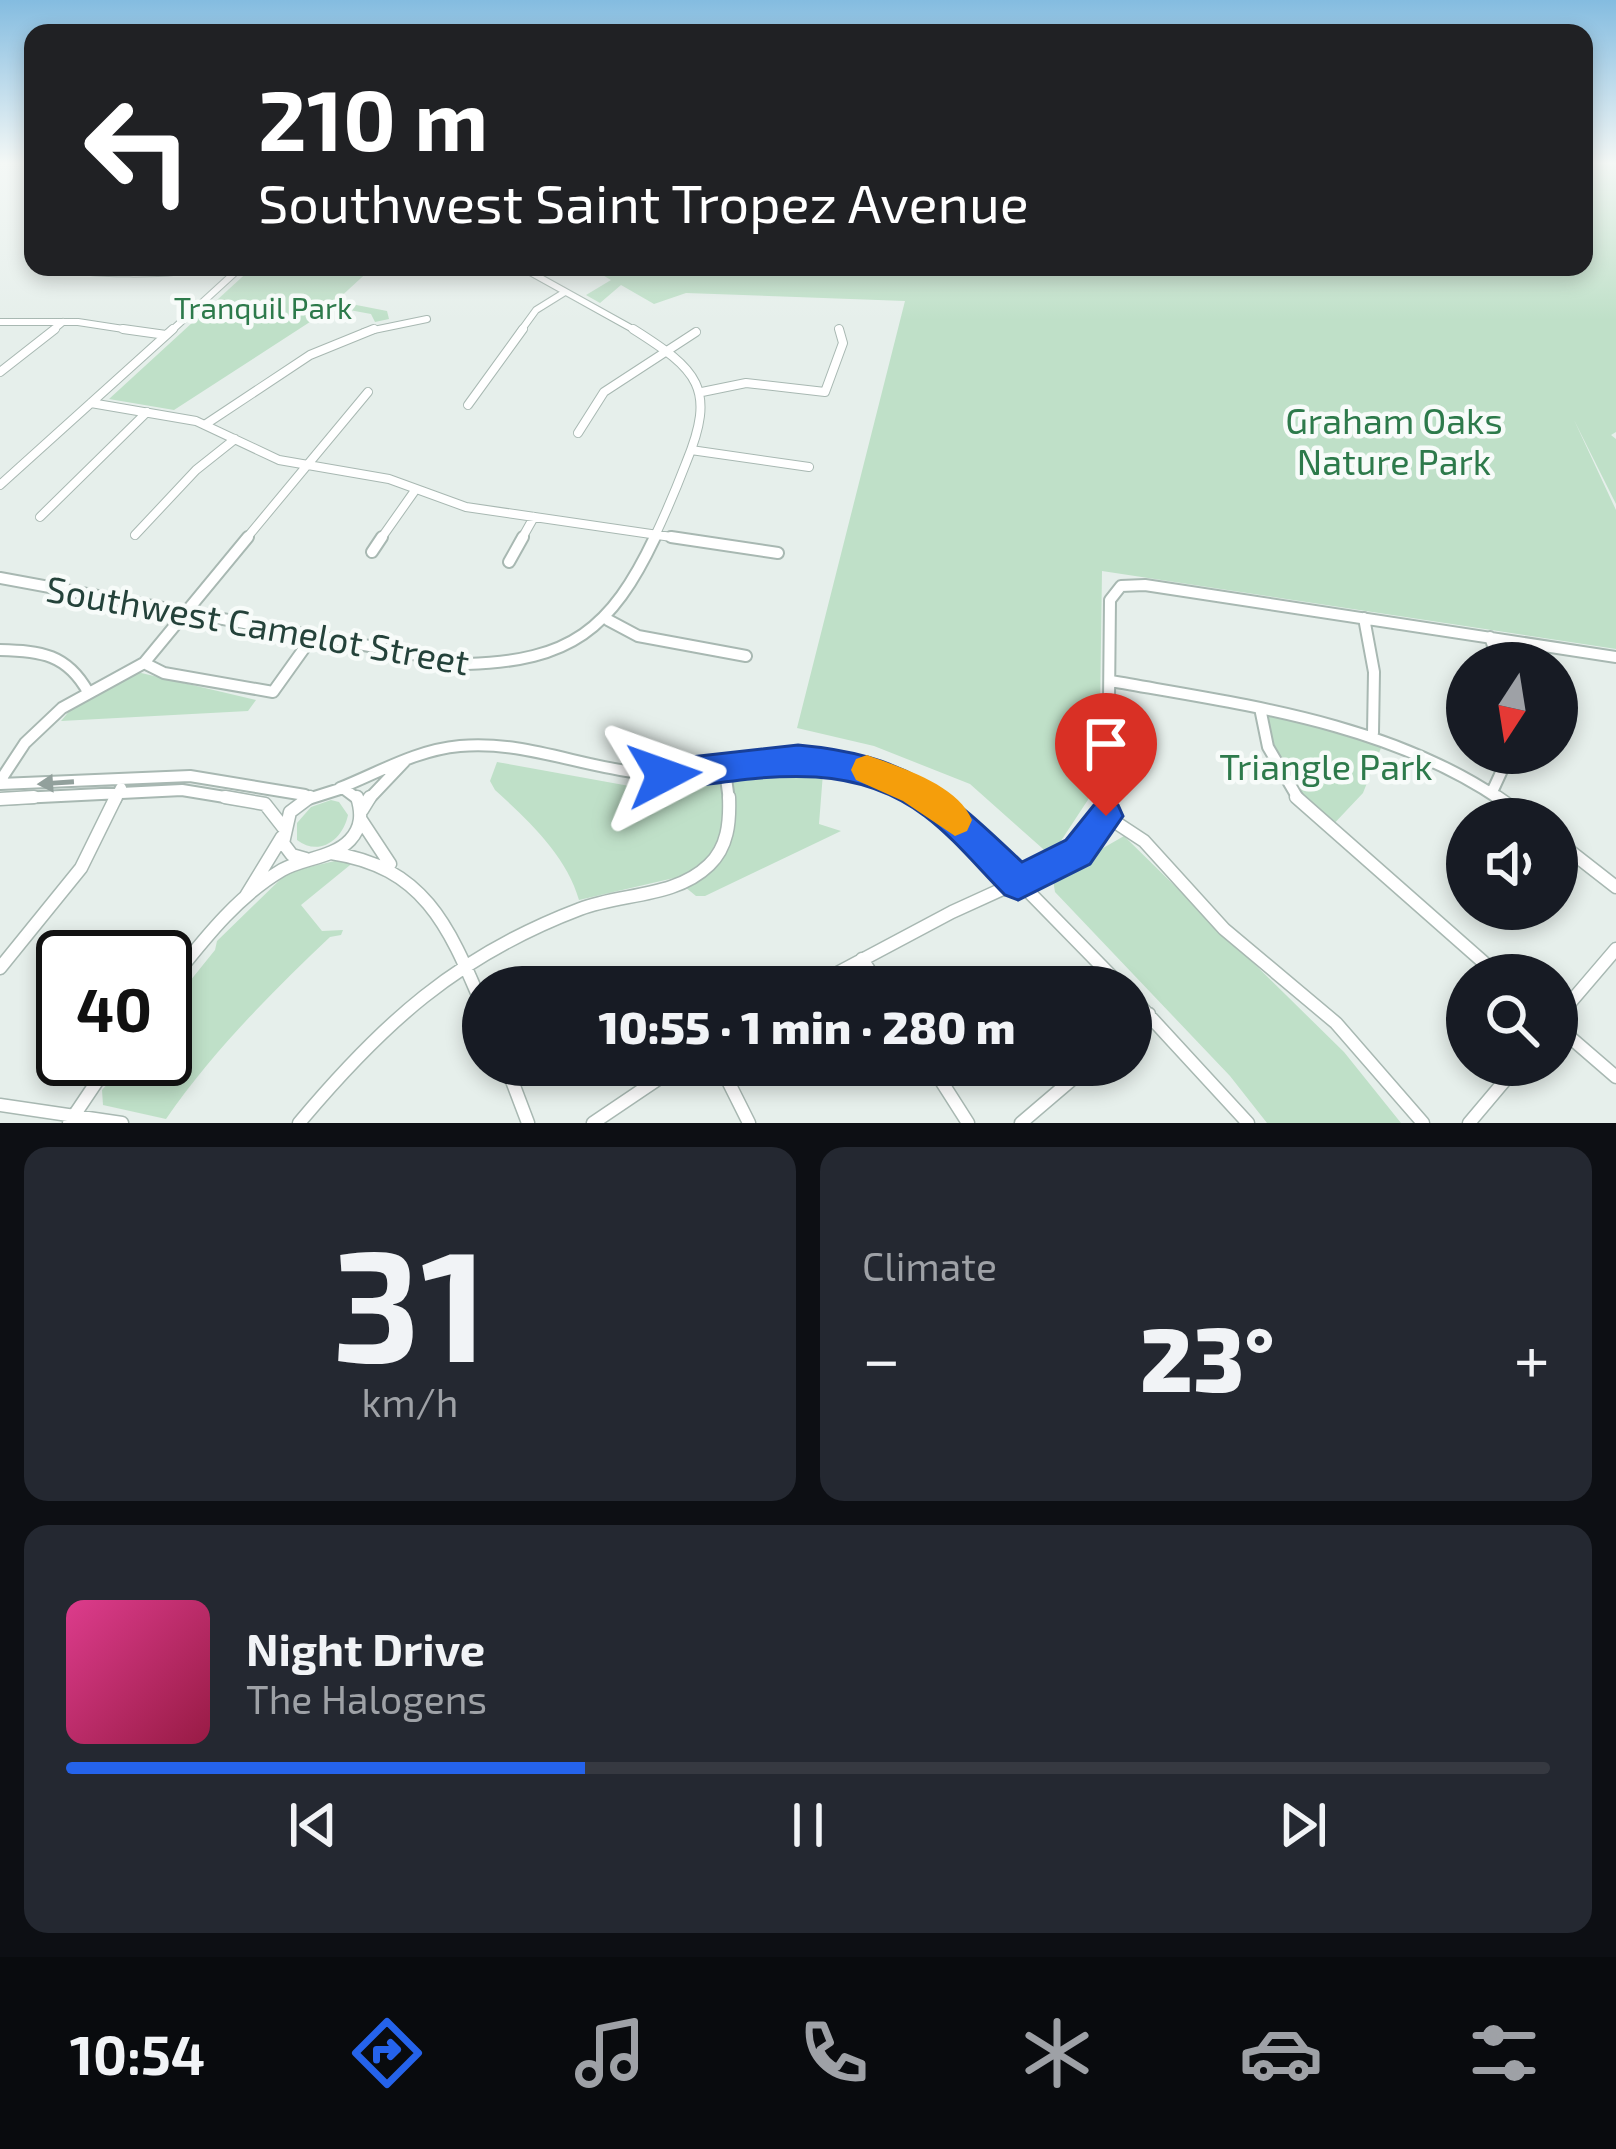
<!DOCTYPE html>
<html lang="en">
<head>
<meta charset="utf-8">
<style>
  body { margin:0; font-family:"Exo 2",sans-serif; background:#242831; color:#f1f3f6; height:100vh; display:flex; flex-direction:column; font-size:45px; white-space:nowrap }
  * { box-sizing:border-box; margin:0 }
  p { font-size:39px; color:#9ea1a6 }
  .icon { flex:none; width:66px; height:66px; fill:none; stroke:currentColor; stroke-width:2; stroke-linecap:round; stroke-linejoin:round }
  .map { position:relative; height:1123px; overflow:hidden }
  .sheet { display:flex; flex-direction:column; gap:24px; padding:24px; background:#0d0f14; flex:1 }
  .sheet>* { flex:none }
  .hud { position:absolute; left:24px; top:24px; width:1569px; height:252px; border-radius:24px; box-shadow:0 6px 18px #0003; background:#202124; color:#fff; overflow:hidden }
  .needle { width:78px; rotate:192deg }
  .controls { position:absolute; left:1446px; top:642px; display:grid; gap:24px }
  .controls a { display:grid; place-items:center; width:132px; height:132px; border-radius:50%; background:#171b24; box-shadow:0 6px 18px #0003; font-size:60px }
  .speed { position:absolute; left:36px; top:930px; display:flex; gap:24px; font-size:60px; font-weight:700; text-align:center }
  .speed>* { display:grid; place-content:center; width:156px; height:156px; border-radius:50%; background:#171b24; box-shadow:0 6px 18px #0003; line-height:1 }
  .speed .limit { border:6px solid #111; border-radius:18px; background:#fff; color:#111 }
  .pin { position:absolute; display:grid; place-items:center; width:102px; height:102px; color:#fff; margin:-123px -51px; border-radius:50% 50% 50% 0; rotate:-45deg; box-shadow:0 0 12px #0007 }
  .pin .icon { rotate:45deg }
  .me { position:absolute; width:132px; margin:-66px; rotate:86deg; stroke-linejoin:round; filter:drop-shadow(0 0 9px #0008) }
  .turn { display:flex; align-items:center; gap:42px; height:252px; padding:0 36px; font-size:54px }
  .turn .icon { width:156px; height:156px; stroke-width:2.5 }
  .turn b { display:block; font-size:84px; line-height:102px }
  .big { font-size:90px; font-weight:800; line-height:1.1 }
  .sheet .card { flex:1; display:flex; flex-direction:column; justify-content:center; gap:18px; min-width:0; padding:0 42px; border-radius:24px; background:#242831 }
  .sheet .dial { align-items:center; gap:0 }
  .dial b { font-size:156px; line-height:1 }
  .song { display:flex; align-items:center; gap:36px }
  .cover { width:144px; height:144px; border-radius:18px; background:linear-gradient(135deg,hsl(330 70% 55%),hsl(340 70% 35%)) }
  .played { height:12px; border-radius:6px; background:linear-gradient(90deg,#2563eb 35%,#363941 35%) }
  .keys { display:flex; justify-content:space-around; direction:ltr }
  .heat { display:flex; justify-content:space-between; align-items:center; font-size:66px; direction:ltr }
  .sheet .tiles { flex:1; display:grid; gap:24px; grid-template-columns:1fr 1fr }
  .card:last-child { grid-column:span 2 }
  .trip { position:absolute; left:462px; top:966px; width:690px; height:120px; border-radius:60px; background:#171b24; box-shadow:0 6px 18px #0003; font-weight:800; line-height:120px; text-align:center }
  .tab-bar { display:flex; height:192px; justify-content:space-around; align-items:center; background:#090b0e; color:#9ea1a6 }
  .tab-bar .icon { width:84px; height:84px }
  .tab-bar .selected { color:#2563eb }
  .tab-bar b { font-size:54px; color:#f1f3f6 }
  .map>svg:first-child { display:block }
</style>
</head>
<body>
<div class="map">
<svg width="1616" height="1123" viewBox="0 0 1616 1123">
  <rect width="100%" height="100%" fill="#e6efeb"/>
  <path fill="#bfe0c8" d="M1584 163H1616V432L1611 435 1616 439V504L1574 420 1616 510V649L1102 571 1099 783 1051 856 970 784 874 746 797 728 905 301 686 293 654 304 621 285 600 303 586 295 611 280 589 267H1584Z
    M253 267H373L336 301 387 311 389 319 375 322 371 314 333 307 174 410 109 399Z
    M137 672 256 700 248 711 61 721 71 709Z
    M1260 708 1385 738 1363 793 1328 830 1281 778Z
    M497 762 635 787 823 773 819 824 841 831 705 896H696L674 878 579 900C567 856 528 820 495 790L490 781Z
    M331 800 339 802 348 815C343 840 319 857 297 840V823L311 807Z
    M1124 836 1344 1052 1401 1123H1267L1230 1076 1055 892 1053 880 1058 874Z
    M339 860 355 861 301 905 322 931 343 930 341 935 330 937C270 994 213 1051 166 1119L103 1105 102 1090 130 1059H165V1012L215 950 217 941 288 872Z"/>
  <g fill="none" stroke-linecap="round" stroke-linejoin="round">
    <defs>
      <path id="minor-far3" d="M62 267C78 275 182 276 197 267
        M521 267 638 332
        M1 322H78L143 332
        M51 332 63 322
        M170 332 241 267
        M364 332 427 319
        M520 332 536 310 565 292"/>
      <path id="minor-far2" d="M123 329 166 335
        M633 329C698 370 717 388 686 463 676 489 665 515 653 540
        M0 372 55 329
        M702 392 746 383 825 392 843 343 839 329
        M91 403 196 421 279 460 389 479 466 507 692 540
        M468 405 523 329
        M206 424 310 355 374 329
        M578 433 604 392 696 332
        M691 450 809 467
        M0 485 173 329
        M40 517 147 412
        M135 535 196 470 235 439
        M245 540 368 392
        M380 540 416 489
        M521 540 534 517"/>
      <path id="minor-far1" d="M671 537 778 553
        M372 552 382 537
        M509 562 523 537
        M0 578 467 664C570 661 611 630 655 537
        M1364 618 1374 672 1373 733
        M608 620 638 636 746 656
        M1490 637 1499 663
        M0 650C41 651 67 654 88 692
        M144 663 164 673 273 692 313 636
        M1111 681C1245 705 1386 722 1501 800
        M1260 708 1268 747 1299 800
        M725 771 729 800
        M0 781 25 743 62 708 144 663 248 537
        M0 784 190 776 305 795
        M340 788C380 772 416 750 460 746 522 740 581 767 641 773 758 784 807 725 925 800
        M1492 792 1510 753
        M0 799 182 790 243 800
        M115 800 121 788
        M305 800 343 788 359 800
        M368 800 405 761
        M1108 800 1110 600 1121 586 1145 585 1616 657"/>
      <path id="minor" d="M225 797 265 804 283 827
        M920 797 982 844 1122 987
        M1296 797 1498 975
        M1497 797 1529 819
        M0 799 34 797
        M362 810 370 797
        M1106 816 1144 841 1224 929 1336 1023 1423 1123
        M361 820 390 864
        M1557 841 1616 887
        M331 853C425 867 449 927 483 1007
        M306 859 292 855 283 843 290 812 310 797
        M246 896 282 837
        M862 959 880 987
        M0 968 81 868 116 797
        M811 987 952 912 1066 860 1090 840 1106 816 1108 797
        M165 988C199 946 234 898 282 870 303 858 333 858 350 840 362 827 362 813 357 797
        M1131 996 1248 1123
        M1557 1018 1616 949
        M1557 1026 1616 1077
        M1131 1029 1149 1014
        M506 1065 528 1123
        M720 1065 749 1123
        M931 1065 968 1123
        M0 1105 122 1123
        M69 1123 112 1059
        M299 1123C382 1024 456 956 580 909 621 893 675 898 709 865 728 847 730 822 729 797
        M593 1123 679 1065
        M1021 1123 1089 1065
        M1469 1123 1518 1065"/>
    </defs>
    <use href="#minor-far3" stroke="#a8b8b2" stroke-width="8"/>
    <use href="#minor-far2" stroke="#a8b8b2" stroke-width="10"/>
    <use href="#minor-far1" stroke="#a8b8b2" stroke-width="14"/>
    <use href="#minor" stroke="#a8b8b2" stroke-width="15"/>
    <use href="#minor-far3" stroke="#fff" stroke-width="6"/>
    <use href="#minor-far2" stroke="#fff" stroke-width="8"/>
    <use href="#minor-far1" stroke="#fff" stroke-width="10"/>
    <use href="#minor" stroke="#fff" stroke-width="12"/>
  </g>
  <defs><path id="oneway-solid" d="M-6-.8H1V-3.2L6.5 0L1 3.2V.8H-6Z" transform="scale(3)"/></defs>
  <use fill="#92a09c" href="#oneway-solid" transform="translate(56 783) rotate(176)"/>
  <linearGradient id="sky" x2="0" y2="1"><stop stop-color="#84bce0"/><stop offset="0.51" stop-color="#f4f8f6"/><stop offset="1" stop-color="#f4f8f6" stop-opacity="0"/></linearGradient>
  <rect width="1616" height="320" fill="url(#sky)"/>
  <path fill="#2563eb" stroke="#184099" stroke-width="3" d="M798 745C908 755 945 789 1022 862L1066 840 1094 805 1106 800 1118 805 1123 816 1090 864 1018 900 1005 895C979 869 954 838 925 816 846 756 755 779 664 790L653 786 648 775 653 765 664 760Z"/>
  <path fill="#f59e0b" d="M867 755C901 768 957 784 972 820L967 831 955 836 903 801 856 780 851 770 856 759Z"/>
  <g text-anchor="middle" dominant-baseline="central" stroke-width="9" stroke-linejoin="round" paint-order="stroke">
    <g font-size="30" fill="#2d7a4b" stroke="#f7fbf9">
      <text x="263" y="307">Tranquil Park</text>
    </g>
    <g font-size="36" fill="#2d7a4b" stroke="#f7fbf9">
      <text x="1394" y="419">Graham Oaks<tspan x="1394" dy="41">Nature Park</tspan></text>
      <text x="1326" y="765">Triangle Park</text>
    </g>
    <g font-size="36" fill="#24423a" stroke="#f7fbf9">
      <text transform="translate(258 624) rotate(10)">Southwest Camelot Street</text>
    </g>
  </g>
</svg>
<div class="controls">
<a><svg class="needle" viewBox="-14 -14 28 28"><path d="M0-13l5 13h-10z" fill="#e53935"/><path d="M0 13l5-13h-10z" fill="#9ea1a6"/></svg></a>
<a><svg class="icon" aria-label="sound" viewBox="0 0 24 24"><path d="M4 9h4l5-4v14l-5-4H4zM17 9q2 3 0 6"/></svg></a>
<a><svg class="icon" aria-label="search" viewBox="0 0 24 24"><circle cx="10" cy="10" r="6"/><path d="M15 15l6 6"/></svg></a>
</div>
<div class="speed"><div class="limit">40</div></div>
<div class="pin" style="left:1106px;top:816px;background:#d93025"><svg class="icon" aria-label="arrive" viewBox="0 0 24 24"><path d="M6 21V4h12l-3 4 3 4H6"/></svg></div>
<svg class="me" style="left:664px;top:775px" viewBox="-20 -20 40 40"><path d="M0-17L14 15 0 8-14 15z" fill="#2563eb" stroke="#fff" stroke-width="4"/></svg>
<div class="trip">10:55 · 1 min · 280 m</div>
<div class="hud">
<div class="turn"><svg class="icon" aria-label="left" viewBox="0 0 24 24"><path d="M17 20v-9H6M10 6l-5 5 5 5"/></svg><div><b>210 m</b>Southwest Saint Tropez Avenue</div></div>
</div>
</div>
<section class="sheet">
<div class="tiles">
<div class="card dial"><b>31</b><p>km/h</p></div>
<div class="card"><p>Climate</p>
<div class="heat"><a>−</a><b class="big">23°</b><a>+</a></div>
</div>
<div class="card">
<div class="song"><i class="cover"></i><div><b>Night Drive</b><p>The Halogens</p></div></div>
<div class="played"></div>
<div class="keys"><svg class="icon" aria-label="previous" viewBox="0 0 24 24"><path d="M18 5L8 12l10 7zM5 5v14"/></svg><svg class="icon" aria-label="pause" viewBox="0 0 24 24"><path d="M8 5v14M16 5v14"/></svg><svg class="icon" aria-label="next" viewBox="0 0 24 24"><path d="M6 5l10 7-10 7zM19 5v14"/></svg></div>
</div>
</div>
</section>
<nav class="tab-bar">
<b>10:54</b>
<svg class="icon selected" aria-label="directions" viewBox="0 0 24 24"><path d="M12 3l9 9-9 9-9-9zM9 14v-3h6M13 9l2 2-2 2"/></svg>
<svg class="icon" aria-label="music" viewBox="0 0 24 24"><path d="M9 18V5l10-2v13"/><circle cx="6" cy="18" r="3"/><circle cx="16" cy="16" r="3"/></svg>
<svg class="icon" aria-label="phone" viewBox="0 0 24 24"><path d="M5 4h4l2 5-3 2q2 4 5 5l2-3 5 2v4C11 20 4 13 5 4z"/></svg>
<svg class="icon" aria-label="climate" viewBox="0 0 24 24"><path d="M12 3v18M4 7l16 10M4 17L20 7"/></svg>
<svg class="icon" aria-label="car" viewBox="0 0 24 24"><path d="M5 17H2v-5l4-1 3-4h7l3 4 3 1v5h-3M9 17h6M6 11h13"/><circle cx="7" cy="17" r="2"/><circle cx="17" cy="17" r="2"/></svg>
<svg class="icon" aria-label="filters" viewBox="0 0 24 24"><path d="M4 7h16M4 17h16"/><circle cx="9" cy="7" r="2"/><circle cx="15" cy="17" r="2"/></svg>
</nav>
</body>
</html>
